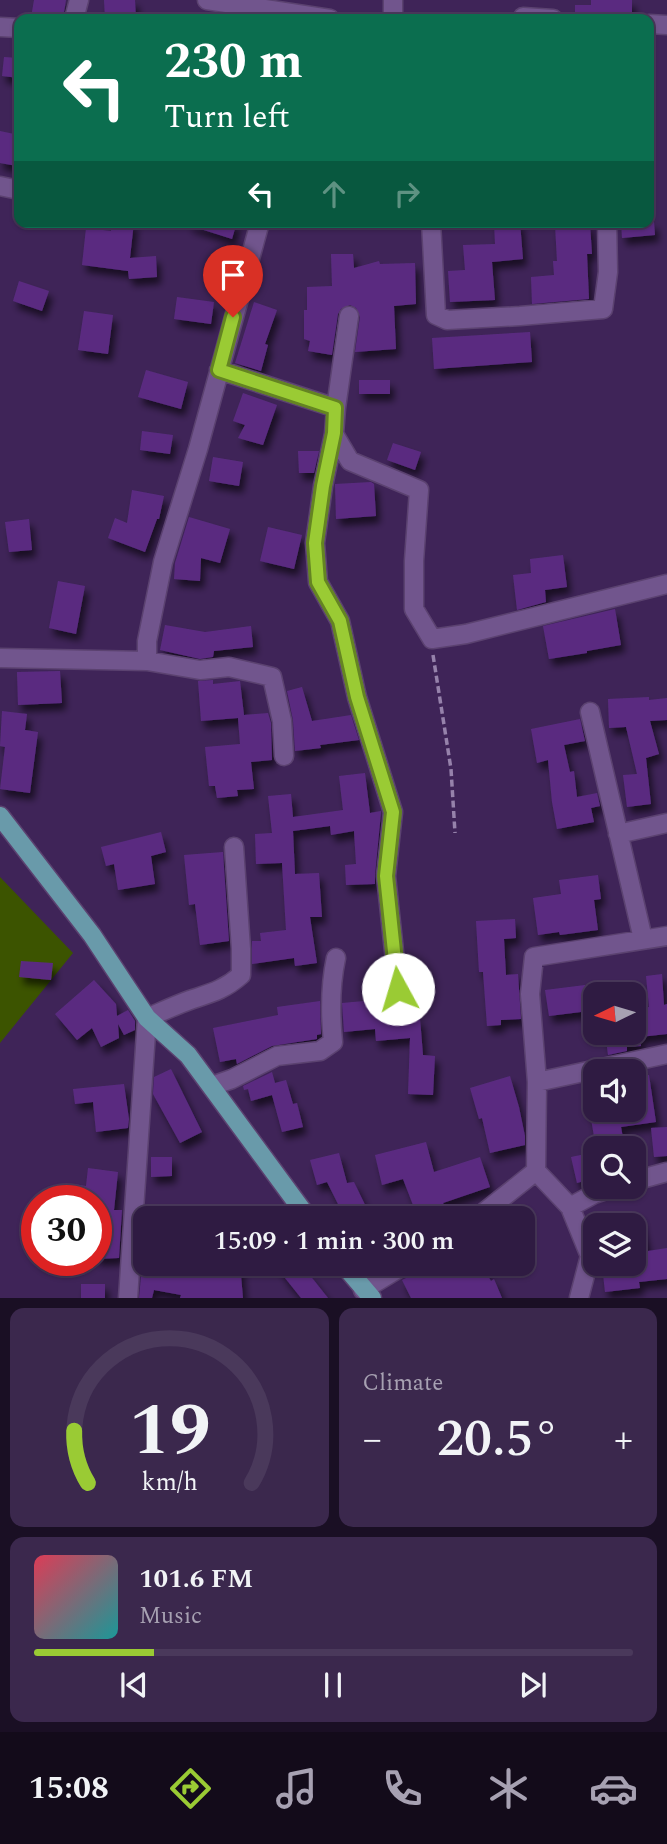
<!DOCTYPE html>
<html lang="en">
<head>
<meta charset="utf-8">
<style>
  body { margin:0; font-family:Spectral,serif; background:#3b284d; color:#f1f3f6; height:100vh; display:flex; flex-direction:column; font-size:26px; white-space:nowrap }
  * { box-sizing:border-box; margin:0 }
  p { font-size:23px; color:#a7a1b2 }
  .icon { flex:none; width:38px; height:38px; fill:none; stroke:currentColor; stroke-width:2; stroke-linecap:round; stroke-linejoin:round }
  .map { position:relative; height:1298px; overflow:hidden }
  .sheet { display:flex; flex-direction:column; gap:10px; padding:10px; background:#1a0f24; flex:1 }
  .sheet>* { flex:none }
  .banner { position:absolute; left:14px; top:14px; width:640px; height:214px; border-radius:14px; box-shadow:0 2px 5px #0004,0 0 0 2px #4a395b; background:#0b6e4f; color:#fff; overflow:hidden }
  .needle { width:46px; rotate:265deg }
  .fabs { position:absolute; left:583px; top:982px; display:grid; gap:14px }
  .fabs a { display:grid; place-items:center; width:63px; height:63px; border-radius:14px; background:#2f1b42; box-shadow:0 2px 5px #0004,0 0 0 2px #4a395b; font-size:35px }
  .speed { position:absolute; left:21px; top:1185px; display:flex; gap:14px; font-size:35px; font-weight:700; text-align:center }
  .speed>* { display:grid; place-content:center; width:91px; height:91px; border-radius:50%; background:#2f1b42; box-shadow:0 2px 5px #0004,0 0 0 2px #4a395b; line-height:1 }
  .speed .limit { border:10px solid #d22; background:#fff; color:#111 }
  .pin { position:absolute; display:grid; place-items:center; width:60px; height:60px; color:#fff; margin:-72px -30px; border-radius:50% 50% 50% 0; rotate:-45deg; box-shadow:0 0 7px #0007 }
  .pin .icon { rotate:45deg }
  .me { position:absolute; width:77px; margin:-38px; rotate:354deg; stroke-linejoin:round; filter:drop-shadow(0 0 5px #0008) }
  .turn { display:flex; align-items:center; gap:24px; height:147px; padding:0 35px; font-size:32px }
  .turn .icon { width:91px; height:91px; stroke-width:2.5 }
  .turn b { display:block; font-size:49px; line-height:60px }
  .lanes { display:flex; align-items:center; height:66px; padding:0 35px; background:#0003; justify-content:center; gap:35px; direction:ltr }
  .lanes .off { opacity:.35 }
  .big { font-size:52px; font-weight:600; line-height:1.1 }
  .sheet .widget { flex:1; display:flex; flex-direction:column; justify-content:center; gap:10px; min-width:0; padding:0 24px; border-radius:14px; background:#3b284d }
  .sheet .dial { align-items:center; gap:0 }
  .dial svg { height:182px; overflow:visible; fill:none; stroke:#4a395b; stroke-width:7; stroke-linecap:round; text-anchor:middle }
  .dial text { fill:#f1f3f6; stroke:none }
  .song { display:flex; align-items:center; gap:21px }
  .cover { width:84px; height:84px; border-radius:10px; background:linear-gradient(135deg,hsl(350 70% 55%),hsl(180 70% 35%)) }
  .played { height:7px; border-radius:4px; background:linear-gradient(90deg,#9acb34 20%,#4a395b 20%) }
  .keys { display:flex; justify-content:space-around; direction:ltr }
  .heat { display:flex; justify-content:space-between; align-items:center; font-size:38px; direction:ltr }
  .sheet .tiles { flex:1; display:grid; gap:10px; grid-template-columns:1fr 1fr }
  .widget:last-child { grid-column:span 2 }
  .trip { position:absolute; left:133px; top:1206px; width:402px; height:70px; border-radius:14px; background:#2f1b42; box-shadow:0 2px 5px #0004,0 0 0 2px #4a395b; font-weight:600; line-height:70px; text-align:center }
  .menu { display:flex; height:112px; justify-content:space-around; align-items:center; background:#130b1a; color:#a7a1b2 }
  .menu .icon { width:49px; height:49px }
  .menu .active { color:#9acb34 }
  .menu b { font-size:32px; color:#f1f3f6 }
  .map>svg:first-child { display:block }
</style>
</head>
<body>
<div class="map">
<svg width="667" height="1298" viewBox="0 0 667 1298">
  <defs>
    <filter id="shadow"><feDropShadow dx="4" dy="7" stdDeviation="3.5" flood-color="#0009"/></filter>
  </defs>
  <rect width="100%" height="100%" fill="#3f2458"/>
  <path fill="#3c5400" d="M0 877 73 953 0 1043Z"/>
  <path fill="#5a2c80" filter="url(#shadow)" d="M34 0H66L63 19 31 18Z
    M104 0H135L136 19H105Z
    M591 0H632V18L575 19V5H591Z
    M4 57 19 58V78L2 76Z
    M0 131 19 135V153L17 166 0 163Z
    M112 222H134L130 258 156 256 157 277 129 279 128 271 82 265 86 228 111 231Z
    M188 222H237L232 239 188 225Z
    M520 222 523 259 492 262 495 300 450 302 448 271 465 270 463 245 495 244 494 223Z
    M621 222H654L655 235 622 238Z
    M590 224 592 254H587L589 299 532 304 531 277 554 275 553 261H557L555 225Z
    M331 254H353L354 268 379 261 380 264 415 263 416 304 394 306 396 349 355 352 360 317 356 308 350 305 341 309 338 314 332 355 308 351 310 341 304 339V310H307V287L332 286Z
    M19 281 49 291 42 311 13 301Z
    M177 297 214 302 211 324 174 319Z
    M254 302 277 310 265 344 268 345 261 371 235 363Z
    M84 311 113 315 108 354 78 350Z
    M530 332 532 362 434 369 432 338Z
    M146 370 188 382 181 409 138 397Z
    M359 380H390V394H359Z
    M243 393 277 405 263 445 238 438 245 425 233 421Z
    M142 431 173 435 170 454 140 450Z
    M393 443 421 452 415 470 387 460Z
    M298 451H319L314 473H299Z
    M213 457 243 462 239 486 209 481Z
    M371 482 374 484 376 516 336 519 335 484Z
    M132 490 164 496 159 519H157L145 552 108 538 115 518 127 523Z
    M189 517 230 529 220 563 201 558 200 581 174 579 175 563Z
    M29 519 32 550 9 552 5 522Z
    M268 527 302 535 294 569 260 561Z
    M563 555 567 587 545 590 546 602 517 610 513 575 531 573 530 559Z
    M58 581 85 586 76 634 49 628Z
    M615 609 621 645 587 651V653L549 659 543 626Z
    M165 625 205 632 251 626 253 647 214 651 213 657 200 659 160 650Z
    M60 671 62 703 18 705 17 672Z
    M213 680V684L240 681 244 715 268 713 271 723 272 760 251 762 254 789 237 790 238 796 217 798 215 786H209L205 747 240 744 238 718 201 721 198 681Z
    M302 687 312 721 351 715 359 740 320 745 321 748 295 751 293 720 287 691Z
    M649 697V700L667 698V720L650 721 659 754 646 758 651 804 627 807 623 775 637 774 626 727 609 728 608 699Z
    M2 711 27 714 25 730 38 732 30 793 0 789 5 747 0 746Z
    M580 719 585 741 564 745 570 772 574 771 577 797 597 793 600 806 591 808 594 822 557 829 552 802 548 760 537 763 531 729Z
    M365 773 370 813 381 811V813L375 875V884L346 885 345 865 356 864 354 831 331 835 330 826 293 831 295 874 319 873 322 917H310L317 963 295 966 294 958 252 964V941H261L260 933 286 930 282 863 256 864 255 834 272 833 268 796 291 794 293 817 343 810 339 776Z
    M161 832 166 852 151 856 155 884 118 890 114 864 106 866 101 847Z
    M223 852 229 941 200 945 195 904 189 905 184 855Z
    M598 875 601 899 594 900 598 930 560 935 559 932 538 935 533 898 561 894 559 880Z
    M515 919 516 938 504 939 506 975 518 974 521 1019 501 1020V1025L487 1026 483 972H479L476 921Z
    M21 961 53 963 51 980 19 977Z
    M662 974 664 1005 667 1004V1034L640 1037 641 1046 627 1047V1051L608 1055 605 1032H634V1017H640L639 1008 649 1007 646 976Z
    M94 980 116 1004 117 1016 128 1010 135 1021V1030L124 1035 118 1024 119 1038 101 1047 92 1028 77 1040 55 1014Z
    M585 985 589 1011 549 1016 545 990Z
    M386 999 388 1021 420 1018 423 1055 435 1056 433 1095 408 1094 410 1038 376 1041 375 1029 344 1032 342 1003Z
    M320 1001 321 1034 317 1035V1039L272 1046 237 1064 236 1059 220 1062 213 1028 278 1015 277 1007Z
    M171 1069 202 1132 180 1143 153 1094 154 1077Z
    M272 1072 275 1083 286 1080 293 1104 297 1103 303 1127 282 1132 272 1095 251 1101 248 1089 244 1090 243 1086Z
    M649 1075 656 1122 621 1127 625 1148H596L590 1113 599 1111V1110H634V1077Z
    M510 1076 519 1107 525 1136V1145L490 1153 482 1118 479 1119 470 1088Z
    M124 1084 129 1119 128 1128 96 1132 93 1102 75 1104 73 1089Z
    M667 1127V1156L654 1157 651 1128Z
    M426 1142 434 1172 480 1157 490 1187 443 1203 451 1218H418L403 1179 382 1185 375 1155Z
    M595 1152V1178L577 1183 571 1157Z
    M339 1153 347 1183 354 1182 369 1213 359 1218H345L327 1182 317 1185 310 1160Z
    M151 1157H172V1176L151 1177Z
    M88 1168 118 1172 114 1210H122L119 1258 96 1259V1200H72L74 1184 86 1186Z
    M634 1214H639L648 1251 667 1248V1279L639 1282 640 1288 605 1292 603 1274H604V1264H634Z
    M214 1264H240L243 1298H180L181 1295 154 1290 152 1298H139L142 1267 175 1273 215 1277Z
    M277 1264H299L306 1276 309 1274 328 1298H301L285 1278Z
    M435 1264H481L491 1281 494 1279 502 1298H411L402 1280Z
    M81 1284H105V1298H81Z"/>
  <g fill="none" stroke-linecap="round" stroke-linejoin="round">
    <defs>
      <path id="minor" d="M207 0 330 19
        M74 19 79 0
        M393 19V0
        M523 19V17L553 19
        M649 24 667 25
        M0 27 19 28
        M0 186 19 190
        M260 222 198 449 163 562 147 641V661L200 670 229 667 272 677 282 721 284 756
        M431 222 436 315 447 320 520 316 603 309 608 272 607 222
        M219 370 336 408 349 316
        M336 408 334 434 323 486 315 543 318 582 340 621 357 697 393 812 386 876 398 989
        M334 434 350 461 419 490 414 561V609L432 639 466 634 667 584
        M0 658 147 661
        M590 712 643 939
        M618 834 667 823
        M537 1082 530 994 534 957 667 936
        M212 1086 232 1079 277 1056 320 1051 333 1042C330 1013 330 986 336 958
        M536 1171 537 1082 667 1054
        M634 1181 667 1172
        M477 1218 536 1171 570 1207
        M363 1290 406 1264
        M128 1298 147 1018C161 1012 176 1005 190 1000 211 993 224 990 241 975V949L234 847
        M579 1298 590 1256 570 1207 594 1194 618 1186"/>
      <path id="major" d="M0 816 92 935 147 1018 188 1055 308 1218
        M343 1264 372 1298"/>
    </defs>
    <use href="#minor" stroke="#5b4270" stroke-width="21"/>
    <use href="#major" stroke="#5b4270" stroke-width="21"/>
    <path stroke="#9682ab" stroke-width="3.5" stroke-dasharray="7 3.5" stroke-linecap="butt" d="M433 655 451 769 455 833"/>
    <use href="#minor" stroke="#71558d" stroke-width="18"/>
    <use href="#major" stroke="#699aaa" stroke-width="18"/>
  </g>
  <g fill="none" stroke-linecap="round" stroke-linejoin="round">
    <defs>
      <path id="route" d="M233 317 219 370 335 408 334 433 323 486 315 543 318 582 340 621 357 697 393 812 386 876 398 989"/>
    </defs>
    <use href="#route" stroke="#648422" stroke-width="18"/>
    <use href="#route" stroke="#9acb34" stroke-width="12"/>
  </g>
</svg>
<div class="fabs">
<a><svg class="needle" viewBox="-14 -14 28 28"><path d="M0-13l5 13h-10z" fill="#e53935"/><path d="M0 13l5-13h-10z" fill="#a7a1b2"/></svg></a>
<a><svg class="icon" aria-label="sound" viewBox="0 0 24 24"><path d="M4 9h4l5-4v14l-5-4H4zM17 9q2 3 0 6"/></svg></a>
<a><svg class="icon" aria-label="search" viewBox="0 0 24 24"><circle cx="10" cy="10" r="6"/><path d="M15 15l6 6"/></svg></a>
<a><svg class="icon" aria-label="layers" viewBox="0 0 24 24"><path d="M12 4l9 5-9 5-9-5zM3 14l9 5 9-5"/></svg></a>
</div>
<div class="speed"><div class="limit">30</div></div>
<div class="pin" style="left:233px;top:317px;background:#d93025"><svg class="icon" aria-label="arrive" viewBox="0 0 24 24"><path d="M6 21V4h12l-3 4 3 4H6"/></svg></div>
<svg class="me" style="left:398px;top:989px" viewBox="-20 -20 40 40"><circle r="19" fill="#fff"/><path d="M0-13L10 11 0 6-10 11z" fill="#9acb34"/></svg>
<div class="trip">15:09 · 1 min · 300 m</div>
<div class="banner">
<div class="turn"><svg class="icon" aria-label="left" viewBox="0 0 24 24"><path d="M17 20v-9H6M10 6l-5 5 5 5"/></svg><div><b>230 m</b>Turn left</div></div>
<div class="lanes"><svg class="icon" aria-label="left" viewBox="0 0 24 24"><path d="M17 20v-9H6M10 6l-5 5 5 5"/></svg><svg class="icon off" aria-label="ahead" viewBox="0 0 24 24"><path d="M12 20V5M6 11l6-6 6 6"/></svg><svg class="icon off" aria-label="right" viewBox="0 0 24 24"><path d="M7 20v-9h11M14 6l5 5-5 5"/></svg></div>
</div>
</div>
<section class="sheet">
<div class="tiles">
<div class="widget dial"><svg viewBox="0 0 100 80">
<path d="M14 69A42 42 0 1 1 86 69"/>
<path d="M14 69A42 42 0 0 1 8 46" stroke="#9acb34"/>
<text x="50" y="56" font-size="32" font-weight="700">19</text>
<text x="50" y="72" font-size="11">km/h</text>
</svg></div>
<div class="widget"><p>Climate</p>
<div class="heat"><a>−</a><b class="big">20.5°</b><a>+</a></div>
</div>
<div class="widget">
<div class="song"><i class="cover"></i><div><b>101.6 FM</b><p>Music</p></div></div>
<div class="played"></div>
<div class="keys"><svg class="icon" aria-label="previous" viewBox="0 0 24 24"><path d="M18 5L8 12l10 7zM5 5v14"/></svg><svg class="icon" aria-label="pause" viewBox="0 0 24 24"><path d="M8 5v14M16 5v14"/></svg><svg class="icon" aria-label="next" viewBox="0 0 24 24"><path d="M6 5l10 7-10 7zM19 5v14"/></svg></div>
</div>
</div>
</section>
<nav class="menu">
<b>15:08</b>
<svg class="icon active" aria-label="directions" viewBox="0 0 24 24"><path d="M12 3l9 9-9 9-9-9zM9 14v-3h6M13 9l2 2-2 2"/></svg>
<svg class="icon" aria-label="music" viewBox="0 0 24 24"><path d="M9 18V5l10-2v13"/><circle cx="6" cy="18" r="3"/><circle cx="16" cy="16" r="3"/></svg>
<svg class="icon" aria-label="phone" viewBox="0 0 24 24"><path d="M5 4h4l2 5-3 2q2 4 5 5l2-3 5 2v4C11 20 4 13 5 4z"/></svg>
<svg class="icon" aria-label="climate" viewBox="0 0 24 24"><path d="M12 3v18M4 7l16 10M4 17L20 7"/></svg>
<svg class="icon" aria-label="car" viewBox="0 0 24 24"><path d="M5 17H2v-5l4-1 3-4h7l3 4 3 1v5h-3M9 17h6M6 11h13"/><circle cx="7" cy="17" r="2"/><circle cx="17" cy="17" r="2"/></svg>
</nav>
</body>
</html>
